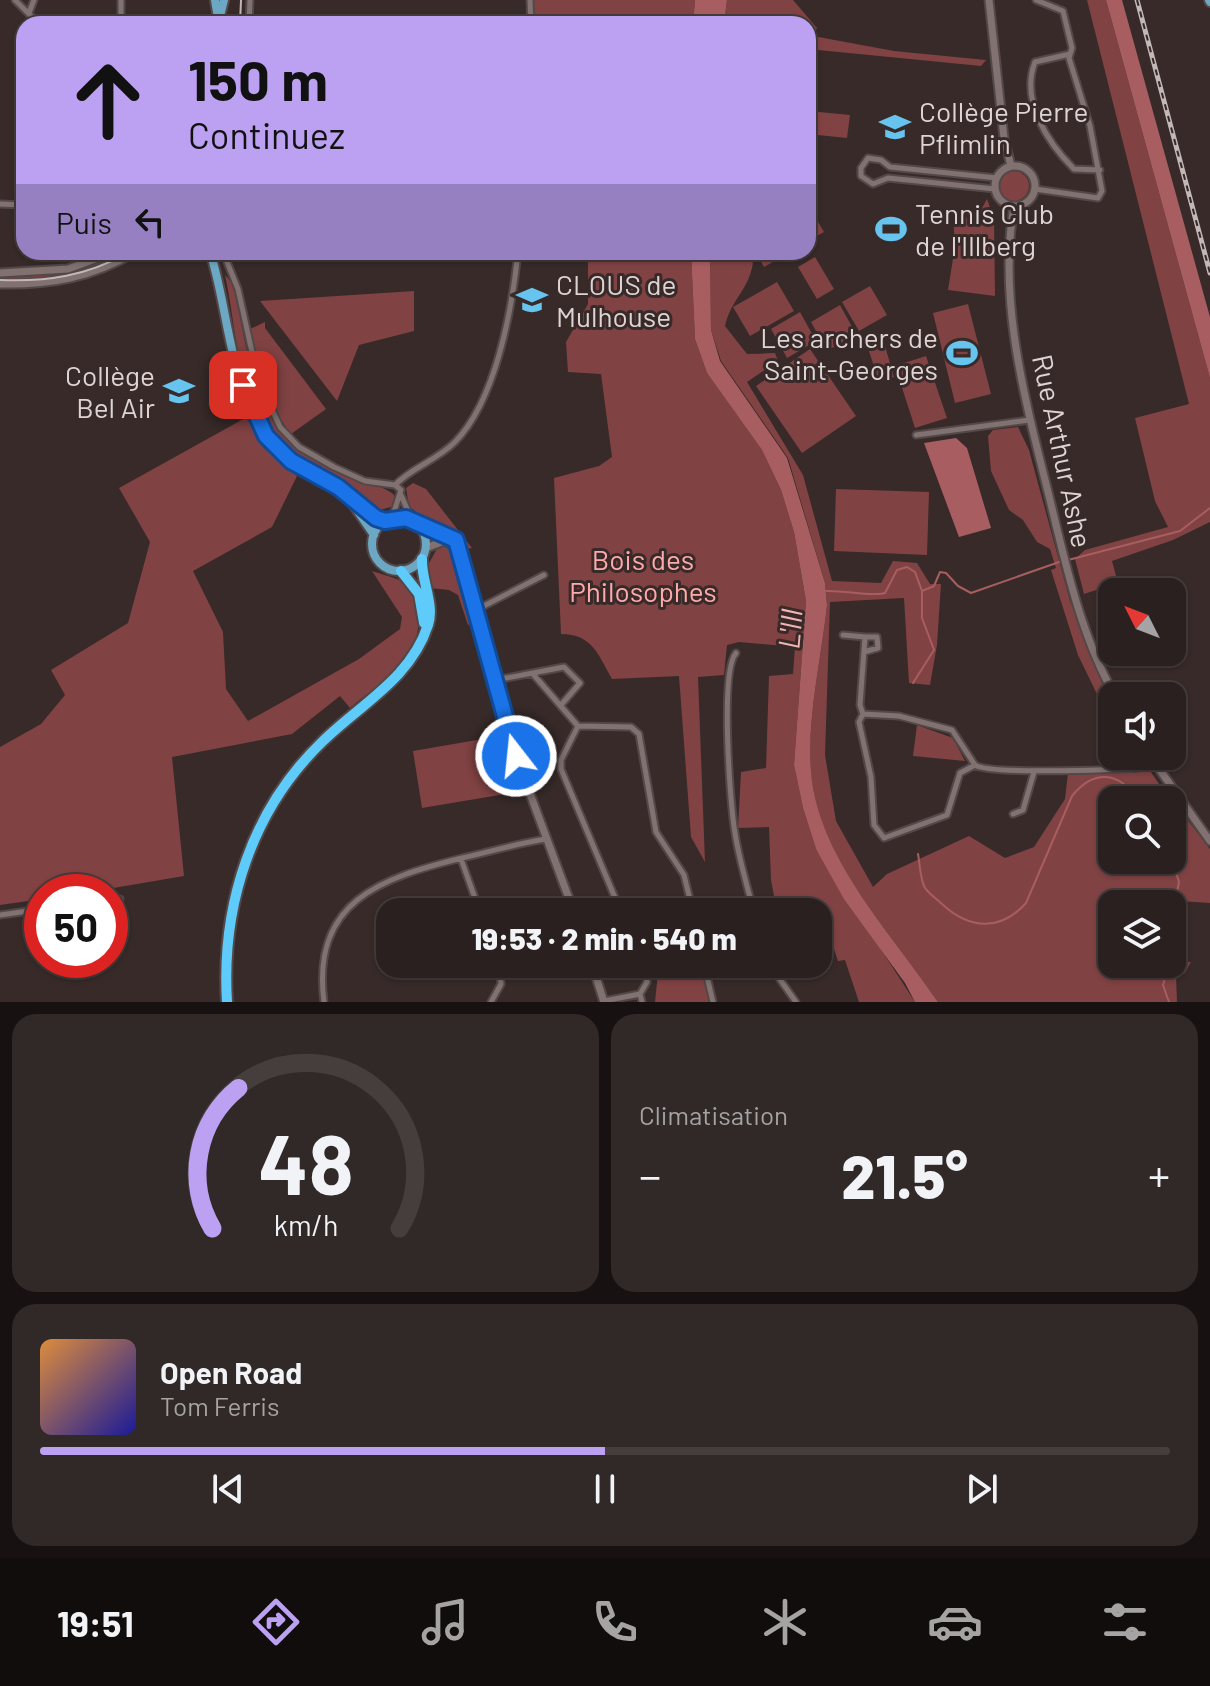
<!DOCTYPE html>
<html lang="fr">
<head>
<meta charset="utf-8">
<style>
  body { margin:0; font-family:Barlow,sans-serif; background:#312828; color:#f1f3f6; height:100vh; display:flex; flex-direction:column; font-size:30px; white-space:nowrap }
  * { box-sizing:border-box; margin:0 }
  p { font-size:26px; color:#a5a3a4 }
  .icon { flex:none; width:44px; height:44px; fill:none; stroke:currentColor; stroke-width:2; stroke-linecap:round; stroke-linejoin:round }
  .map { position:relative; height:1002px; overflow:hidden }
  .drawer { display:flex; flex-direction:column; gap:12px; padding:12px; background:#171211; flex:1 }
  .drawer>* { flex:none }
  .hud { position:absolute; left:16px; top:16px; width:800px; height:244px; border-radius:24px; box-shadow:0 2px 6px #0004,0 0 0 2px #453e3d; background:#bca0f2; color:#111; overflow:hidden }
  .needle { width:52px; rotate:312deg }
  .buttons { position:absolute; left:1098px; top:578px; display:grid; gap:16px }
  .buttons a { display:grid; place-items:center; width:88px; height:88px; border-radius:16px; background:#29201f; box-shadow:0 2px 6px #0004,0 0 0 2px #453e3d; font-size:40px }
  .speed { position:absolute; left:24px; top:874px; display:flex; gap:16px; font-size:40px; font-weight:700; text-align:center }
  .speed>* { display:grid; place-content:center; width:104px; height:104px; border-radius:50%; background:#29201f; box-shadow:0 2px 6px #0004,0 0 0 2px #453e3d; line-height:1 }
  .speed .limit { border:12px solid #d22; background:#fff; color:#111 }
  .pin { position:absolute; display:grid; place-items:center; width:68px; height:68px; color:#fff; margin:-34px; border-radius:16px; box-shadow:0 4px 12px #0006 }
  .me { position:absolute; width:88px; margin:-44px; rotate:344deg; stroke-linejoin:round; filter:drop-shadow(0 0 6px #0008) }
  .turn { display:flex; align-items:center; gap:28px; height:168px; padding:0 40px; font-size:36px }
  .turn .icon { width:104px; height:104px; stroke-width:2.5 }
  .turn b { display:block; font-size:56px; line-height:68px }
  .then { display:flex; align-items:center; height:76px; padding:0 40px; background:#0003; gap:16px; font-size:30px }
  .big { font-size:60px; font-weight:800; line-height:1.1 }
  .drawer .tile { flex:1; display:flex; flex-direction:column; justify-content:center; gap:12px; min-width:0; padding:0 28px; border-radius:24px; background:#312828 }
  .drawer .dial { align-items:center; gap:0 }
  .dial svg { height:208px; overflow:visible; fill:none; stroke:#453e3d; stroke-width:7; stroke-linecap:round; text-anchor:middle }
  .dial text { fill:#f1f3f6; stroke:none }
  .song { display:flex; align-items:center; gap:24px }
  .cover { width:96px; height:96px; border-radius:12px; background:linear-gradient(135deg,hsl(30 70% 55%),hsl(240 70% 35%)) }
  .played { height:8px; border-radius:4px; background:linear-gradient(90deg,#bca0f2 50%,#453e3d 50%) }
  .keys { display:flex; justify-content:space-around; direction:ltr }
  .heat { display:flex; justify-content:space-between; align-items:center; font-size:44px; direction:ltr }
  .drawer .tiles { flex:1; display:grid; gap:12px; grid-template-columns:1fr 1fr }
  .tile:last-child { grid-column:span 2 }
  .trip { position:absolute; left:376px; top:898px; width:456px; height:80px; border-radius:24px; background:#29201f; box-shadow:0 2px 6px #0004,0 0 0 2px #453e3d; font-weight:800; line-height:80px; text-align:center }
  .dock { display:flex; height:128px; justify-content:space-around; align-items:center; background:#100d0c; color:#a5a3a4 }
  .dock .icon { width:56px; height:56px }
  .dock .on { color:#bca0f2 }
  .dock b { font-size:36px; color:#f1f3f6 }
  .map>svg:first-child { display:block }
</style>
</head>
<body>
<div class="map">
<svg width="1210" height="1002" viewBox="0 0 1210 1002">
  <rect width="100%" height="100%" fill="#372a29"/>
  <path fill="#814243" d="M533 0H695L693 24H534Z
    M727 0H793L817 28 813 36 894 51 986 60 981 66 808 49V24H724Z
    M1087 0H1106L1210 378V522L1173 540 1112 561 1118 583 1084 594 1075 559 1085 550 1168 527 1155 501 1135 418 1189 404Z
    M809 111 850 115 847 138 808 134Z
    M999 186a15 15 0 1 1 30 0a15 15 0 1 1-30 0Z
    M987 199 994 219 995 296 948 290 955 246 953 216 976 219Z
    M808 205 824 232 808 241Z
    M118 252H132L76 277 0 282V275L59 273Z
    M588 252H691L695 339 707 373 762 450 781 490 794 532 806 601 794 765 803 808 816 849 915 1002H859L845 960 838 961 823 917 818 918V912H777L771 880 769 827 738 828 741 772 766 768 769 676 793 674 795 647 739 642 727 645 724 675 698 677 705 862 691 837 679 676 612 679C598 654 592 634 561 634L554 478 599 466 612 457 601 374 568 372 566 342 588 304Z
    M710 252H742L753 263C748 292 732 297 725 326L747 354 775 353 778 361 747 382 803 475 832 581 881 583 893 561 917 563 930 584H941L937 645 930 685 909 683 904 598 830 602 825 755 836 821 873 887 887 874 969 836 1005 858 1034 847 1065 799 1068 773 1110 770 1137 773 1129 756H1140L1170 800H1112V860H1172L1173 801 1210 849V903L1179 901 1172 937V904H1112V964H1172V949L1180 961 1191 962 1185 973 1176 976 1177 1002H938C893 935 823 863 812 782 805 724 821 663 827 605L825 583 788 458 721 361 711 330Z
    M756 252H790L764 267Z
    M815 257 834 289 817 299 798 267Z
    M225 275 234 285C249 358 252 431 328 467 344 475 386 486 394 495V506L373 512C365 504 357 492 348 486 329 476 306 469 289 454 236 411 238 333 225 275Z
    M777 282 794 311 750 336 733 307Z
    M870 286 887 315 859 331 842 302Z
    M414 291V331L359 345 337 401 260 301Z
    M968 304 991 394 955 403 933 313Z
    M840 305 856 334 827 351 811 322Z
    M800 312 816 341 787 358 771 329Z
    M265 322V328L326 409 291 434C270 406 251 365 250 329Z
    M885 346 894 377 879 382 869 351Z
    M810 349 856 416 802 453 756 386Z
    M926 356 947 418 915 428 895 366Z
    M247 417 264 448 297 476 272 527 193 571 223 632 226 689 248 721 359 659 400 629 402 617 372 571C381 574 393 577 401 581 429 595 420 639 406 659 392 677 367 693 350 708L340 696 292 734 172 757 184 876 90 892H42V899L0 905V747L41 724 65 695 51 670 128 623 150 542 119 488Z
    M1018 427 1029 450 1070 601 1112 701V725L1078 655 1051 570 1056 568 1050 549 1037 542 1023 520 1009 510 991 471 988 436 993 430Z
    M413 483 426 489 472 548 466 549 472 572 458 540 435 528 409 506 406 488Z
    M836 489 929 492 927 555 834 551Z
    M439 545 449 547 453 553 473 623 468 625 458 595 449 590 430 588 428 565Z
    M917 725 953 738 965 761 913 756Z
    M506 735 524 791 422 808 413 751Z
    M701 964 710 1002H655L658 973Z"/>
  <path fill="#a85e60" d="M695 0H727L724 24H693Z
    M1106 0H1122L1210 317V378Z
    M691 252H710L711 330 720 361 787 458 825 583 827 605C821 663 805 724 812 781 823 863 893 935 938 1002H915L905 983 844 899 816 849 803 808 794 765 806 601 794 532 781 490 762 450 707 373 695 339Z
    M956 438 967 448 991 528 959 537 924 443Z"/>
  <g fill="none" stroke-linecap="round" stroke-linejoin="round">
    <path stroke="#a85e60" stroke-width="2" d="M1068 560 1180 531 1210 508
      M826 591C842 590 874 597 885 593L897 570 907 567 915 572 922 591V618L934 650 913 683
      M922 591 934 586 940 572 946 573 958 586 971 593 1062 561
      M918 854C920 864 920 877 924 886 927 893 937 899 942 904 970 930 1001 931 1026 903L1072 796C1093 770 1119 770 1137 800
      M1172 860 1179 882 1172 917
      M1169 1002 1163 985 1169 964"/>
    <defs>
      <path id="street" d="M15 0 39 24
        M530 0 531 24
        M29 13 34 0
        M121 24V0
        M249 24 250 0
        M1070 54 1035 62C1020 101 1048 143 1074 169L1100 170
        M995 189 888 178 873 184 861 176V168L868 158 881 160 890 167 997 178
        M1035 189 1098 198 1102 191 1090 126 1069 58 1072 48 1063 11 1036 0
        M0 204 24 205
        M223 252 238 289 258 379 280 427 299 447 334 467 365 481 395 485
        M916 435 1030 420
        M401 495 412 520
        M392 518 401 490 395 485C411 468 437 460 455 442 496 400 512 310 518 252
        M476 610 544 575
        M843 635 865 637
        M864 652 878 648 877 637H865L860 705 863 714 859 722 871 777 874 825 884 838 947 815 960 773 975 765C989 775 1132 770 1156 766
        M736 653C720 671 730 804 735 833 739 859 747 886 754 912
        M533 674 578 726
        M496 680 564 667 580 683 561 705
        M863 714 899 716 952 730 975 765
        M578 726 631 727 639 734 656 832 684 875 693 912
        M578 726 561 760V769L621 912
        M1126 767 1145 756
        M1013 814 1023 810 1034 772
        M461 859 480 912
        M110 900 120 899
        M0 915 42 909
        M643 964 646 969 660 964
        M704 964 713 1002
        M769 964 796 1002
        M604 1001 640 994
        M324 1002C311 901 381 878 462 858 490 852 518 843 546 839
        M491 1002 501 984 499 964
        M642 1002 640 994 647 982 646 969"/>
      <path id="secondary" d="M989 0 1004 138 1011 166
        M995 186a20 20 0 1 1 40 0a20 20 0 1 1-40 0Z
        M1014 206C997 302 1027 407 1050 500 1066 566 1081 636 1115 696
        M0 273 68 269 114 252
        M0 284C50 285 91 278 135 252
        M420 528 452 537 459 547 516 756 574 912
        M426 548 444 541 452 545 459 556
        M1150 756 1210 841
        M592 964 604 1002"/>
      <path id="primary" d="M215 0 219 24
        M1209 0 1210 2
        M220 16 224 0
        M210 252C231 316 229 405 282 454 298 468 318 474 335 486 352 496 366 517 385 521
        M348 497 374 535
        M372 544a27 27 0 1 1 54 0a27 27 0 1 1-54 0Z"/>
      <path id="highway" d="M401 571 419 594 424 623
        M227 1002C221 905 252 809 323 741 361 704 411 678 428 625 435 605 421 580 422 559"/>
    </defs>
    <use href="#street" stroke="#534848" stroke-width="9"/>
    <use href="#secondary" stroke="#534848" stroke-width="11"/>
    <use href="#primary" stroke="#534848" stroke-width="12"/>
    <use href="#highway" stroke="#534848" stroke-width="14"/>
    <use href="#street" stroke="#817171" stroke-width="5"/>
    <use href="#secondary" stroke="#817171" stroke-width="7"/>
    <use href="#primary" stroke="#6ca7c3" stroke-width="8"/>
    <use href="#highway" stroke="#5ecbfa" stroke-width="10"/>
    <path stroke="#c2b8b7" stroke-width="2" d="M240 24 241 0
      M0 280C46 282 88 276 129 252"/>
    <defs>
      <path id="rail" d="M1137 0 1210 273"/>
    </defs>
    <use href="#rail" stroke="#c2b8b7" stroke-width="5"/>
    <use href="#rail" stroke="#372a29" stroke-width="2" stroke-dasharray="6" stroke-linecap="butt"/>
  </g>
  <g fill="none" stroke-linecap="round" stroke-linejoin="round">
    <defs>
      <path id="route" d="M243 385 266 436 291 461 338 487 376 518 385 521 406 518 456 540 516 756"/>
    </defs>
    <use href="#route" stroke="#114b97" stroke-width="20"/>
    <use href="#route" stroke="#1a73e8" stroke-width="14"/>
  </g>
  <defs>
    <symbol id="school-bare" viewBox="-9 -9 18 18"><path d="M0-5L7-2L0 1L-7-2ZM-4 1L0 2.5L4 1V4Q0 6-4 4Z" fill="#66c4ef" stroke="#372a29" stroke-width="2.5" paint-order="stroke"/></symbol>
    <symbol id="stadium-bare" viewBox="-9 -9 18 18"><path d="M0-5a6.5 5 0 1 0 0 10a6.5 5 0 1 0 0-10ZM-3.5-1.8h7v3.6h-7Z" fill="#66c4ef" stroke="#372a29" stroke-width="2.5" paint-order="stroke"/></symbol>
    <symbol id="university-bare" viewBox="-9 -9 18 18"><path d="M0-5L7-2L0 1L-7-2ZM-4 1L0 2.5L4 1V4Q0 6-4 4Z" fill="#66c4ef" stroke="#372a29" stroke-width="2.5" paint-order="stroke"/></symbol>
  </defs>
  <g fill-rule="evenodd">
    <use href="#school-bare" x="873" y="105" width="44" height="44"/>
    <use href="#stadium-bare" x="869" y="207" width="44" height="44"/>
    <use href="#university-bare" x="510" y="278" width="44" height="44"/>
    <use href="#stadium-bare" x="940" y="331" width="44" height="44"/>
    <use href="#school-bare" x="157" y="369" width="44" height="44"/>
  </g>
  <g text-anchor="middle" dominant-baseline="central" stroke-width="6" stroke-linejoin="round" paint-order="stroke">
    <g font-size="28" fill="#ddd4d3" stroke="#372a29" text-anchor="start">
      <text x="919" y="111">Collège Pierre<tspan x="919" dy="32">Pflimlin</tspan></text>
      <text x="915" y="213">Tennis Club<tspan x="915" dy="32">de l'Illberg</tspan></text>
      <text x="556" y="284">CLOUS de<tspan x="556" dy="32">Mulhouse</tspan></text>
      <text x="938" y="337" text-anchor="end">Les archers de<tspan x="938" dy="32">Saint-Georges</tspan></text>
      <text x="155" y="375" text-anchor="end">Collège<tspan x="155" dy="32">Bel Air</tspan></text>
    </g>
    <g font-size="28" fill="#ddd4d3" stroke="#372a29">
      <text transform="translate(1063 451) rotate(78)">Rue Arthur Ashe</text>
    </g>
    <g font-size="28" fill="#fea9aa" stroke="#372a29">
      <text x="643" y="559">Bois des<tspan x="643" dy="32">Philosophes</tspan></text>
    </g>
    <g font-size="30" font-style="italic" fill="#f5b4b4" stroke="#372a29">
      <text transform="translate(789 629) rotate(-85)">L'Ill</text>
    </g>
  </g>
</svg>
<div class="buttons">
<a><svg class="needle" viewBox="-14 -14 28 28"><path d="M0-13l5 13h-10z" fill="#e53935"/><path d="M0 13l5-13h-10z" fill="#a5a3a4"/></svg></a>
<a><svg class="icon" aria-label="sound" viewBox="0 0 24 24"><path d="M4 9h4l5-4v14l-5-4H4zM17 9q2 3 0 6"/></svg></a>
<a><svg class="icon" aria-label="search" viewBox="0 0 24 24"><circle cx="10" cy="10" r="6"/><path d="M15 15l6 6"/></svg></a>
<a><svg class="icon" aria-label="layers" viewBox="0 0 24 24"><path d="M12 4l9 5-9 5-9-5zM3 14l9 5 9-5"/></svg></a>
</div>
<div class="speed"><div class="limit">50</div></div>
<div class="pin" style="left:243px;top:385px;background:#d93025"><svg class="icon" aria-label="arrive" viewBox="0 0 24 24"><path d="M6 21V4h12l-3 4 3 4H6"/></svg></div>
<svg class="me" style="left:516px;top:756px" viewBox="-20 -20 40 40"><circle r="17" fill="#1a73e8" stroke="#fff" stroke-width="3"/><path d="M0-11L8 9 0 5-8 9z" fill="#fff"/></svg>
<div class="trip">19:53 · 2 min · 540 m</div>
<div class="hud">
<div class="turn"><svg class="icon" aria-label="ahead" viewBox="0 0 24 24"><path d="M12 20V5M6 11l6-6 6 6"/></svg><div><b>150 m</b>Continuez</div></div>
<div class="then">Puis<svg class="icon" aria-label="left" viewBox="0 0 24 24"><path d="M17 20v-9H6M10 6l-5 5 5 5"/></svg></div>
</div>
</div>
<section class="drawer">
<div class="tiles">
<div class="tile dial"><svg viewBox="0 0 100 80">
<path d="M14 69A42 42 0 1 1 86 69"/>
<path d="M14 69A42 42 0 0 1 24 15" stroke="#bca0f2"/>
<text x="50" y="56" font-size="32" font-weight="700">48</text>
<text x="50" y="72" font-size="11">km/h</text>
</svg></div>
<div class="tile"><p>Climatisation</p>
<div class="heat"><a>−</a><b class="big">21.5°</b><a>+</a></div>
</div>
<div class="tile">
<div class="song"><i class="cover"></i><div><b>Open Road</b><p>Tom Ferris</p></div></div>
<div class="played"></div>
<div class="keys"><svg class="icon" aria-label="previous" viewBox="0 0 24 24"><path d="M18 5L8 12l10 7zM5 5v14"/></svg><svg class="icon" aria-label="pause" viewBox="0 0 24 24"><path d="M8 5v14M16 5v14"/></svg><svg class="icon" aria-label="next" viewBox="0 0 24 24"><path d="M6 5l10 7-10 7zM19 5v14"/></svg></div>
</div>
</div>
</section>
<nav class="dock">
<b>19:51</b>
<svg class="icon on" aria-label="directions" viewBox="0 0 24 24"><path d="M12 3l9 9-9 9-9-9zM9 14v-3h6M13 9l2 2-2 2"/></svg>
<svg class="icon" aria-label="music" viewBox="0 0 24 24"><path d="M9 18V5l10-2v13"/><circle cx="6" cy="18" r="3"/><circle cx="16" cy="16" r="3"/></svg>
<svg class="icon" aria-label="phone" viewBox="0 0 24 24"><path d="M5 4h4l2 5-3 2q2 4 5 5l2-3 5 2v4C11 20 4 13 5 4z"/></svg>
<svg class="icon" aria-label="climate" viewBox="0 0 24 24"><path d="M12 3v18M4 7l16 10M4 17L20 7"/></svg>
<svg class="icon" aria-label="car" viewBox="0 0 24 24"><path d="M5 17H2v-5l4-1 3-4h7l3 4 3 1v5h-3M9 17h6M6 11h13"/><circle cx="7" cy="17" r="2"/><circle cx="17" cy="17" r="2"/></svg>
<svg class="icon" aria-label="filters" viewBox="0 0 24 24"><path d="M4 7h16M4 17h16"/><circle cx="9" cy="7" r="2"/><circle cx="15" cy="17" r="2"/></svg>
</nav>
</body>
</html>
